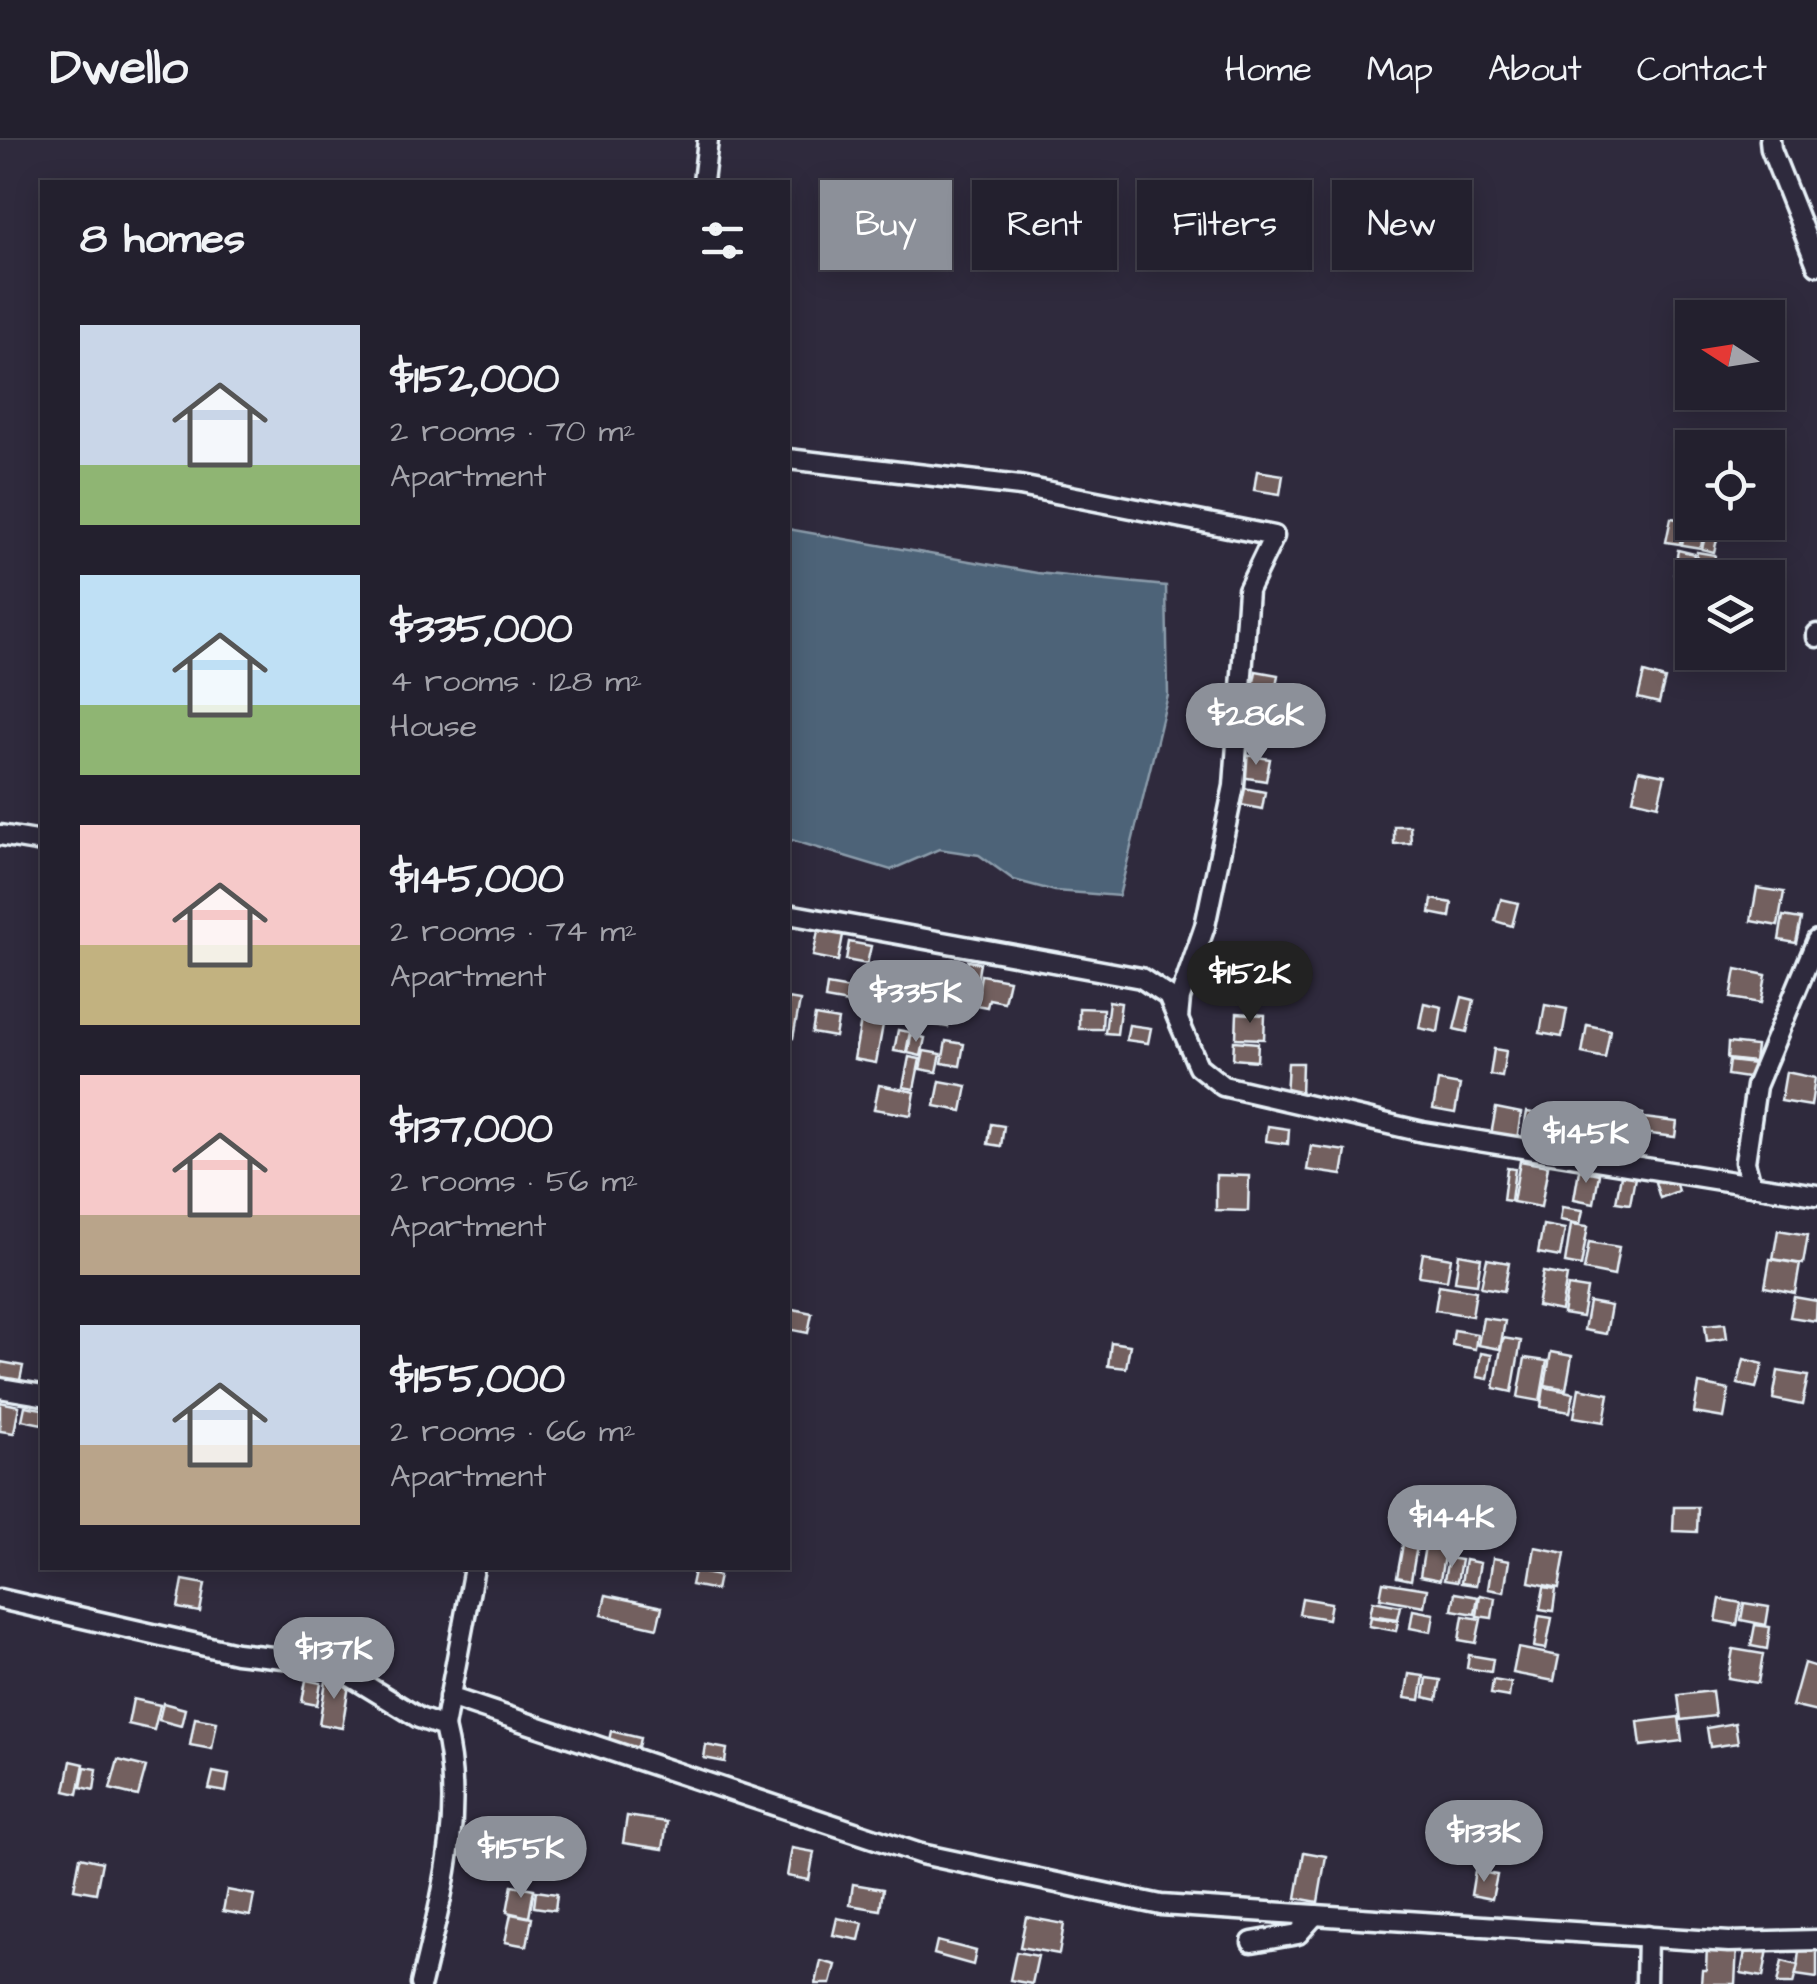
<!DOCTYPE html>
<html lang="en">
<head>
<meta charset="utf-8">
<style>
  body { margin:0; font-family:"Architects Daughter",sans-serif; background:#2f2d3a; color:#f1f3f6; height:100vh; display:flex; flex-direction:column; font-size:38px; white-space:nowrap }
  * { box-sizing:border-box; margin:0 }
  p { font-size:32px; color:#a3a3aa }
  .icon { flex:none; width:55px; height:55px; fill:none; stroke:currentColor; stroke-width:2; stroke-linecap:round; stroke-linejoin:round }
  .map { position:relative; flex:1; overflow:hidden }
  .details { position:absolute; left:40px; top:40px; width:750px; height:1390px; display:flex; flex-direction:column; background:#23202e; border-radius:0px; box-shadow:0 5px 25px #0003,0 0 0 2px #403e4a }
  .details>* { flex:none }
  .guide { position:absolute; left:820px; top:40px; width:845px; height:90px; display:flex; gap:20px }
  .needle { width:65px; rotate:282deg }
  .controls { position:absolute; left:1675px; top:160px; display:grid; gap:20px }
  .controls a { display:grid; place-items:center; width:110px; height:110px; border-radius:0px; background:#23202e; box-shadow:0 5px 25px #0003,0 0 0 2px #403e4a; font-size:50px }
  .price { position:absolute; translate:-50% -85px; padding:0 22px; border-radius:35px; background:#8c9099; color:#fff; font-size:32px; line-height:65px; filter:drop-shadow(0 2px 5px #0008) }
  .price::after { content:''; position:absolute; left:50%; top:60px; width:30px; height:22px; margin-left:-15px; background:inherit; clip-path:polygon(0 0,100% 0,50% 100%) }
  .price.selected { background:#222; color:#fff }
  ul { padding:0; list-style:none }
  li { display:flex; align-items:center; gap:30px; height:250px; padding:0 40px }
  li span { display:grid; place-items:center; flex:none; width:280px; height:200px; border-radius:0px; color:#555 }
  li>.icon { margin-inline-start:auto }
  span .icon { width:120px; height:120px; fill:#fffc; stroke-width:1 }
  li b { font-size:42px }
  h2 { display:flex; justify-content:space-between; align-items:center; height:120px; padding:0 40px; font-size:42px }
  .tag { padding:0 35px; border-radius:0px; background:#23202e; box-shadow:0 5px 25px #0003,0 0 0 2px #403e4a; font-size:35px; line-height:90px }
  .tag.selected { background:#8c9099; color:#fff }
  header { display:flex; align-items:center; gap:60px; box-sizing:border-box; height:140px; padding:0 50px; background:#23202e; border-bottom:2px solid #403e4a }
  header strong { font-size:48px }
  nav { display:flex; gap:55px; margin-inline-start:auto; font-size:35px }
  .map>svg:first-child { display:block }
  .water { fill:#4d6478; stroke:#8b9cab; stroke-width:2.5 }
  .building { fill:#73615f; stroke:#e8f1f8; stroke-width:2.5 }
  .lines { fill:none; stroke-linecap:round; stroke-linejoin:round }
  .minor-casing { stroke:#e8f1f8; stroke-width:25 }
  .minor { stroke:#2f2a3d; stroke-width:18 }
</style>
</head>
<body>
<header>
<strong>Dwello</strong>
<nav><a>Home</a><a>Map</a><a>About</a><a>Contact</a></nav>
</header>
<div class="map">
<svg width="1817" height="1844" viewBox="0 0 1817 1844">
  <rect width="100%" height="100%" fill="#2f2a3d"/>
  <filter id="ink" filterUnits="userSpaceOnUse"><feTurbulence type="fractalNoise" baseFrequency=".01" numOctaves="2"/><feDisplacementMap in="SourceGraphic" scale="20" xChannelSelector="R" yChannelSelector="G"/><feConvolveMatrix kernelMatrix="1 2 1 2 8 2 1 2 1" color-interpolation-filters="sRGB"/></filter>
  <g filter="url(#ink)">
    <polygon class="water" points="788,389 1037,433 1166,446 1168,555 1119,756 1055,751 1014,740 979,715 939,709 891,730 788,699"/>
    <g class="building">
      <polygon points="1257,331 1283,335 1280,354 1254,350"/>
      <polygon points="1671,378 1684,380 1680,404 1666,402"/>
      <polygon points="1708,384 1720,387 1714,412 1702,409"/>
      <polygon points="1685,385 1704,389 1701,408 1682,405"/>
      <polygon points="1678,410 1694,414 1690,437 1674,434"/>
      <polygon points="1697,412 1715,415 1711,438 1693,438"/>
      <polygon points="1256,531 1278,535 1273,562 1251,558"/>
      <polygon points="1644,533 1665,539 1659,563 1638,558"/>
      <polygon points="1253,568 1275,572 1270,600 1248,596"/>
      <polygon points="1245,615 1270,619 1266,641 1241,637"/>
      <polygon points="1639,630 1665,635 1658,665 1633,659"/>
      <polygon points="1244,648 1265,652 1262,669 1241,665"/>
      <polygon points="1394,686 1410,686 1411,703 1394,704"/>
      <polygon points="1757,748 1784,752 1778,786 1751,781"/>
      <polygon points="1432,759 1452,763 1450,777 1430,773"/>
      <polygon points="1501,759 1518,763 1512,786 1495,781"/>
      <polygon points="1783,776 1801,779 1796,803 1779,800"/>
      <polygon points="819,786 844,790 838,821 813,816"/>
      <polygon points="849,802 871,806 867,824 846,820"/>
      <polygon points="968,821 980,823 976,847 963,845"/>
      <polygon points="1736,829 1766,835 1761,863 1731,858"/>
      <polygon points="981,835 1009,840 1004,862 989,859 987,867 976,865"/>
      <polygon points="827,845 850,849 848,863 825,859"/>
      <polygon points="924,851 954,857 948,887 918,882"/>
      <polygon points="1462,857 1474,860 1467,892 1454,889"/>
      <polygon points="788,859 800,861 793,898 788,897"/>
      <polygon points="1109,861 1121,863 1117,894 1105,893"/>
      <polygon points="1424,863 1442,867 1438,892 1419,888"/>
      <polygon points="1545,865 1567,869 1562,897 1540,893"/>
      <polygon points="1079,868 1103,869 1102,889 1079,889"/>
      <polygon points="863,870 885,874 876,923 854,919"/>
      <polygon points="1237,873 1265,875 1264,899 1236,898"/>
      <polygon points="815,876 838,880 835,897 812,893"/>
      <polygon points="1129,885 1151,888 1148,903 1126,900"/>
      <polygon points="1587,885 1610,890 1605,918 1582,913"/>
      <polygon points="898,890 910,892 906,913 894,911"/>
      <polygon points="911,895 925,898 921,916 908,913"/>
      <polygon points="946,901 964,904 960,926 942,923"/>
      <polygon points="1234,901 1258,903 1257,921 1233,919"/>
      <polygon points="1728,903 1756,906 1754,922 1727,919"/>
      <polygon points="1494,909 1506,911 1502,937 1490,935"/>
      <polygon points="924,911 941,914 937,932 920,929"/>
      <polygon points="909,917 920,919 914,949 903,947"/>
      <polygon points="1729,921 1755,924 1754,939 1727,935"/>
      <polygon points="1288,923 1302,923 1301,955 1286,955"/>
      <polygon points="1786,932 1815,938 1811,966 1781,961"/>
      <polygon points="940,941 967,946 962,971 935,966"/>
      <polygon points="1438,941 1460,945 1455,973 1433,969"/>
      <polygon points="879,945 915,952 911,975 874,969"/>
      <polygon points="1496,968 1521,973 1517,1000 1491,995"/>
      <polygon points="1616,969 1643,974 1634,1025 1607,1020"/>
      <polygon points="1527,972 1549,976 1544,1004 1522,1000"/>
      <polygon points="1644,978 1677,982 1675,997 1642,993"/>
      <polygon points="991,984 1004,986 1001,1006 988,1004"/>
      <polygon points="1268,986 1289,989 1288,1004 1266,1001"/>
      <polygon points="1311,1006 1346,1011 1342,1035 1307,1030"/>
      <polygon points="1520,1021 1548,1026 1541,1067 1513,1062"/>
      <polygon points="1507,1028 1515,1029 1511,1061 1503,1060"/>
      <polygon points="1579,1030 1599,1034 1594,1063 1574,1059"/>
      <polygon points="1622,1030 1636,1032 1630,1064 1616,1062"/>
      <polygon points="1216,1035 1249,1036 1248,1071 1216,1070"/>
      <polygon points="1673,1035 1678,1051 1660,1058 1655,1042"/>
      <polygon points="1562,1067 1583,1070 1580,1084 1560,1080"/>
      <polygon points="1571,1084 1588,1086 1581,1126 1565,1123"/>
      <polygon points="1543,1085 1565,1089 1560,1117 1538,1113"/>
      <polygon points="1778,1090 1808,1095 1803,1124 1773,1119"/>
      <polygon points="1589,1102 1619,1107 1614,1136 1584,1130"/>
      <polygon points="1423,1113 1451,1118 1447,1140 1419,1136"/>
      <polygon points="1459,1114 1481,1118 1477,1144 1455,1141"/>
      <polygon points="1487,1119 1509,1123 1504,1151 1481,1147"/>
      <polygon points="1770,1119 1800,1124 1795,1153 1765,1147"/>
      <polygon points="1543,1132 1567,1136 1561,1171 1537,1166"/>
      <polygon points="1439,1145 1476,1151 1472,1176 1435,1170"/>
      <polygon points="1568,1146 1587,1149 1582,1177 1563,1174"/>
      <polygon points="1794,1157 1817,1161 1816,1181 1790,1177"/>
      <polygon points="1589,1162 1611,1166 1606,1194 1584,1190"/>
      <polygon points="788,1168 812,1173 808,1193 788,1189"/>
      <polygon points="1483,1178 1505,1181 1500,1209 1478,1205"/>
      <polygon points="1725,1183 1727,1198 1707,1201 1705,1185"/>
      <polygon points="1454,1190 1477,1194 1475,1209 1452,1205"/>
      <polygon points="1503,1198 1521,1201 1512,1252 1494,1248"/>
      <polygon points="1111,1202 1130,1205 1126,1228 1108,1226"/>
      <polygon points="1551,1212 1572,1216 1566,1249 1545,1245"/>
      <polygon points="1481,1213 1492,1215 1488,1239 1477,1237"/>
      <polygon points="1525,1218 1547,1221 1540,1261 1518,1257"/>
      <polygon points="1744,1219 1763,1224 1756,1248 1738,1244"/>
      <polygon points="1,1222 23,1226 17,1254 0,1250"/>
      <polygon points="1778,1231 1808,1236 1802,1265 1773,1259"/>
      <polygon points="1699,1244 1729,1250 1724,1278 1694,1273"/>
      <polygon points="1544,1247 1574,1253 1570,1272 1541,1267"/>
      <polygon points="1579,1248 1609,1254 1604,1282 1574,1277"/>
      <polygon points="0,1262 19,1266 14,1293 0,1291"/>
      <polygon points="25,1266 42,1269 42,1284 22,1280"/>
      <polygon points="1674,1367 1698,1367 1697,1392 1673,1391"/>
      <polygon points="1426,1400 1446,1404 1440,1440 1420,1436"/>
      <polygon points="1403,1404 1417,1406 1411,1440 1397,1437"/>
      <polygon points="1535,1407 1565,1413 1559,1448 1529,1442"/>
      <polygon points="1448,1418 1461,1420 1457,1442 1444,1440"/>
      <polygon points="1493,1418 1509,1421 1504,1452 1488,1449"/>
      <polygon points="1465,1420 1480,1423 1476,1445 1461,1443"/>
      <polygon points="694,1431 719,1436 716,1450 691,1445"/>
      <polygon points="183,1440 205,1444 200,1472 178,1468"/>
      <polygon points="1383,1442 1427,1449 1424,1466 1380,1458"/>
      <polygon points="1544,1447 1556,1449 1553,1471 1540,1469"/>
      <polygon points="1455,1453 1478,1457 1475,1474 1452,1470"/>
      <polygon points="606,1455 662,1467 657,1488 601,1475"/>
      <polygon points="1480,1455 1495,1458 1492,1478 1477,1476"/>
      <polygon points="1302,1458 1331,1463 1328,1479 1299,1474"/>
      <polygon points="1720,1459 1741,1463 1737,1485 1716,1481"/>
      <polygon points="1373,1461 1401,1466 1398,1479 1370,1475"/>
      <polygon points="1744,1463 1769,1467 1766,1485 1741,1480"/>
      <polygon points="1413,1470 1434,1474 1431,1492 1410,1488"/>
      <polygon points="1463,1476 1481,1479 1476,1503 1459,1500"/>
      <polygon points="1539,1476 1552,1478 1546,1509 1534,1507"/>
      <polygon points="1371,1477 1398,1481 1396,1491 1369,1486"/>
      <polygon points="1755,1485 1770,1487 1767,1509 1751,1506"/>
      <polygon points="1518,1508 1559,1516 1554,1541 1513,1533"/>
      <polygon points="1733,1509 1763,1514 1758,1543 1728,1538"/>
      <polygon points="1469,1515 1493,1519 1491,1532 1467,1528"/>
      <polygon points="1804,1523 1817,1527 1817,1572 1792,1566"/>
      <polygon points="1409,1534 1424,1536 1420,1560 1405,1558"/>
      <polygon points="327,1535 350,1539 342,1588 319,1584"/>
      <polygon points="1427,1538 1441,1540 1437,1560 1424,1557"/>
      <polygon points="306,1540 321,1543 317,1565 302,1562"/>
      <polygon points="1493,1540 1511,1543 1509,1557 1491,1554"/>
      <polygon points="1712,1551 1715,1576 1681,1580 1678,1555"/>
      <polygon points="133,1559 160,1565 154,1590 128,1584"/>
      <polygon points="163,1563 185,1569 181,1586 159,1580"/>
      <polygon points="1679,1577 1682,1601 1641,1606 1638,1582"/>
      <polygon points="195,1578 217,1582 212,1609 190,1605"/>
      <polygon points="1735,1583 1738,1603 1710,1607 1707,1588"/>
      <polygon points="611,1591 640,1598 637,1612 608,1605"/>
      <polygon points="706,1605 727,1609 725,1622 704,1618"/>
      <polygon points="118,1620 146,1627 138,1656 110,1649"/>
      <polygon points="71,1621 84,1624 78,1654 65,1651"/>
      <polygon points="85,1627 97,1629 94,1650 81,1647"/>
      <polygon points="213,1632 229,1635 226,1652 209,1649"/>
      <polygon points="627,1676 667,1682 663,1709 623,1703"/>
      <polygon points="792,1708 814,1712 809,1740 787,1736"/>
      <polygon points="1304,1712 1326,1716 1318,1762 1296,1758"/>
      <polygon points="80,1717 102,1722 96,1753 74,1749"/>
      <polygon points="1475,1731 1497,1735 1492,1759 1471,1755"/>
      <polygon points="853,1744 883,1749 880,1770 850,1765"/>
      <polygon points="512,1745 534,1749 529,1777 507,1772"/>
      <polygon points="227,1750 254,1755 250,1776 223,1771"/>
      <polygon points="536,1751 557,1754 555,1770 534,1767"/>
      <polygon points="511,1774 532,1778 527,1806 505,1802"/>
      <polygon points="1026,1777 1064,1784 1059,1814 1020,1807"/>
      <polygon points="837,1778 863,1783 859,1800 833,1795"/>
      <polygon points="937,1801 976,1811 973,1825 934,1814"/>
      <polygon points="1800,1803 1817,1805 1817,1838 1796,1835"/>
      <polygon points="1707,1805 1737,1806 1735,1844 1701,1844 1702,1830 1706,1830"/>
      <polygon points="1746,1806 1768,1809 1763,1837 1741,1833"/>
      <polygon points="1016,1812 1038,1816 1032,1844 1010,1840"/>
      <polygon points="821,1821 836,1825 831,1844 816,1844"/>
      <polygon points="1782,1821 1798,1825 1793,1844 1777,1844"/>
    </g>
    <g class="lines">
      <defs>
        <g id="minor">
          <polyline points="1770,0 1771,9 1817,125"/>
          <polyline points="703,42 708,0"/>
          <polyline points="788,319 1020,346 1274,396 1248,450 1234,646 1205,786 1180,858 1178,879"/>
          <polyline points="1817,494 1817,497"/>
          <polyline points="0,695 42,702"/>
          <polyline points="788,774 1141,838 1168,856 1198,926 1223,946 1423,992 1751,1045"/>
          <polyline points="1817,800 1756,946 1745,1022 1751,1045 1817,1055"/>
          <polyline points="0,1248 42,1255"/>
          <path d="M0,1459L236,1513L329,1523L419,1578L444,1587C466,1674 441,1759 421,1844"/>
          <polyline points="449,1557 921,1714 1161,1765 1729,1802 1817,1800"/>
          <polyline points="444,1587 474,1428"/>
          <polyline points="1252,1802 1298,1794 1315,1775"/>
          <polyline points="1646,1844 1647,1796"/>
        </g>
      </defs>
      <use href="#minor" class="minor-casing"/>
      <use href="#minor" class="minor"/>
    </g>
  </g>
</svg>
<div class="controls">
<a><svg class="needle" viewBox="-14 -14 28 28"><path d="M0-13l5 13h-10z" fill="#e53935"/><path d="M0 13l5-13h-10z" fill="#a3a3aa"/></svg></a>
<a><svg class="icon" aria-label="locate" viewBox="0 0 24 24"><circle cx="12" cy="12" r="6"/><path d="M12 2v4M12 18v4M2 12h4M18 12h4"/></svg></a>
<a><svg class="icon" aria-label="layers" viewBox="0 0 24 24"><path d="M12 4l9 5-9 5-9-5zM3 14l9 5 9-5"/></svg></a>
</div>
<b class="price" style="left:1256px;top:628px">$286K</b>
<b class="price selected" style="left:1250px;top:886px">$152K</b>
<b class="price" style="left:916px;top:905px">$335K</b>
<b class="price" style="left:1586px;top:1046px">$145K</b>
<b class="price" style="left:1452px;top:1430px">$144K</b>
<b class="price" style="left:334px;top:1562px">$137K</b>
<b class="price" style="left:1484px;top:1745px">$133K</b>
<b class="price" style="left:521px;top:1761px">$155K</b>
<div class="guide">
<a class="tag selected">Buy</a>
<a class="tag">Rent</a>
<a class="tag">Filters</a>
<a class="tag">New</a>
</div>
<section class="details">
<h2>8 homes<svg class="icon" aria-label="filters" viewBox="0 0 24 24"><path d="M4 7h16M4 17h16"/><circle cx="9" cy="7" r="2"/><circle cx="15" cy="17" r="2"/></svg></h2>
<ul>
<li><span style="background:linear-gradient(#c9d6e8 70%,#8fb573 0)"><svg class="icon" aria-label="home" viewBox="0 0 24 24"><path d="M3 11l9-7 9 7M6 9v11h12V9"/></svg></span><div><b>$152,000</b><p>2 rooms · 70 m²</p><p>Apartment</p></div></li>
<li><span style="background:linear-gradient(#bfe0f5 65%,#8fb573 0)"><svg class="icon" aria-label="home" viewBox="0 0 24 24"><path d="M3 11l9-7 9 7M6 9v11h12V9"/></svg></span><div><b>$335,000</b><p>4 rooms · 128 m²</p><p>House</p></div></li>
<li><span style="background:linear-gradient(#f6c9c9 60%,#c2b280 0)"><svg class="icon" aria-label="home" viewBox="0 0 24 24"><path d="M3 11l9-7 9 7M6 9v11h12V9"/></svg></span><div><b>$145,000</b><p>2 rooms · 74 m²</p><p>Apartment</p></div></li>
<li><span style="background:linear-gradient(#f6c9c9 70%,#b9a48a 0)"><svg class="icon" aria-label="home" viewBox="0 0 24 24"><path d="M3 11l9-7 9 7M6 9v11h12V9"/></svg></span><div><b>$137,000</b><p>2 rooms · 56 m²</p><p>Apartment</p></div></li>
<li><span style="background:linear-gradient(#c9d6e8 60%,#b9a48a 0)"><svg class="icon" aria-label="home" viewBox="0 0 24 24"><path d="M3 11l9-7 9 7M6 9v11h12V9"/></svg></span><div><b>$155,000</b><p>2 rooms · 66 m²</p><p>Apartment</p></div></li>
</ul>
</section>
</div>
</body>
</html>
